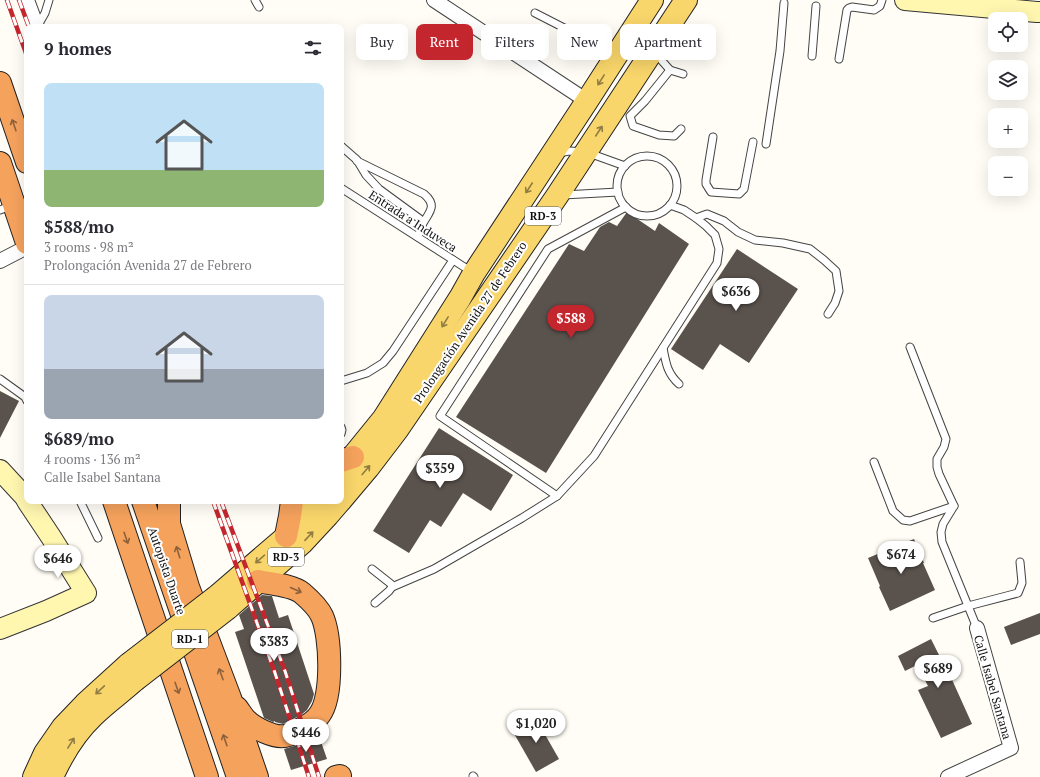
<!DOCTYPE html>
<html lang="en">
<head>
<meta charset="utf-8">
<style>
  body { margin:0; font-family:"PT Serif",serif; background:#f7f7f7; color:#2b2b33; height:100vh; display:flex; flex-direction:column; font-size:15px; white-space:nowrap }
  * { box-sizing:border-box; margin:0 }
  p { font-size:13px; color:#7c7c81 }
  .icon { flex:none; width:22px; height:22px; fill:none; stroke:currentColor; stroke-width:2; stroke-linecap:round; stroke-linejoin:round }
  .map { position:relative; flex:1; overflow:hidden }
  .details { position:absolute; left:24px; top:24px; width:320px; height:480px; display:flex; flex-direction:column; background:#fff; border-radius:8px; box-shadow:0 4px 16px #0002 }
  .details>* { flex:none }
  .top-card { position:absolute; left:356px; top:24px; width:380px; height:36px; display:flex; gap:8px }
  .controls { position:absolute; left:988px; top:12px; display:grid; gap:8px }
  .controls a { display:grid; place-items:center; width:40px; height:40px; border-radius:8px; background:#fff; box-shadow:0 4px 16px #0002; font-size:20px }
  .price { position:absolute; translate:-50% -34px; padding:0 9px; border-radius:14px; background:#fff; color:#222; font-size:13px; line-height:26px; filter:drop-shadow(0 1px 2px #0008) }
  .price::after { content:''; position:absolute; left:50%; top:24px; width:12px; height:9px; margin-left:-6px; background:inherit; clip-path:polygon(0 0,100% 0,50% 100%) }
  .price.current { background:#c4262e; color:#fff }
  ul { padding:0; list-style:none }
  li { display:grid; align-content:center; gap:8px; height:212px; padding:0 20px }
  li+li { border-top:1px solid #e1e1e2 }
  li span { display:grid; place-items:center; height:124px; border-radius:8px; color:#555 }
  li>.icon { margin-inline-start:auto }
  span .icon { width:72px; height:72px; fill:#fffc; stroke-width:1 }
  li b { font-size:17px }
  h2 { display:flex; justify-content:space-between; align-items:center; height:48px; padding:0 20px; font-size:17px }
  .tag { padding:0 14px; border-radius:8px; background:#fff; box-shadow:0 4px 16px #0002; font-size:14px; line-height:36px }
  .tag.current { background:#c4262e; color:#fff }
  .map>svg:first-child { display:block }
  .building { fill:#5a524d }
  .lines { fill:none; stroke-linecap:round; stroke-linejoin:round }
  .lane-casing { stroke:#444; stroke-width:9 }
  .street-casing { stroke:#444; stroke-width:16 }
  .secondary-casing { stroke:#333; stroke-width:22 }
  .primary-casing { stroke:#222; stroke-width:24 }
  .highway-casing { stroke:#222; stroke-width:24 }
  .lane { stroke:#fff; stroke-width:7 }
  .street { stroke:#fff; stroke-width:14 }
  .secondary { stroke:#fff6b0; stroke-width:20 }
  .primary { stroke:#f9d66b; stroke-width:22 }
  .highway { stroke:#f5a25d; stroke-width:22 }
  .rail-casing { stroke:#c4262e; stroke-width:4.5 }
  .rail { stroke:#fff; stroke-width:3; stroke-dasharray:9; stroke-linecap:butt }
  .primary-bridge-casing { stroke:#222; stroke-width:24; stroke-linecap:butt }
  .primary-bridge { stroke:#f9d66b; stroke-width:22 }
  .oneway { stroke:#917d42 }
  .oneway2 { stroke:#8e613b }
  .labels { text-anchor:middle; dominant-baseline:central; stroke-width:4; stroke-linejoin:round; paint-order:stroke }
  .shield { fill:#fff; stroke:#585858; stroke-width:1 }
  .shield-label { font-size:11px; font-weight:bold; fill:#111 }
  .street-label { font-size:12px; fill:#111; stroke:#fff }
</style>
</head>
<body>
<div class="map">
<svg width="1040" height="777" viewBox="0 0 1040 777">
  <rect width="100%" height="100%" fill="#fffdf5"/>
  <g class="building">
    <polygon points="627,212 655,231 659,223 689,244 546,473 456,417 569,244 584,251 600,227 609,222 617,226"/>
    <polygon points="737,249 798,289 749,363 720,344 703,370 671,349"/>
    <polygon points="0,391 19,401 0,438"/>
    <polygon points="439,428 513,475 491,511 463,493 441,527 430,520 409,553 373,531"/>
    <polygon points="914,539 924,563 923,563 935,590 890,611 879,587 880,586 868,558"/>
    <polygon points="262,595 272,596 279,618 288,615 314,694 312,701 307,710 301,715 283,724 275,722 275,721 273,722 264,718 235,632 244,629 239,615"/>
    <polygon points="1040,613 1040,634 1011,645 1004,627"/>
    <polygon points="931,639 940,657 941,656 950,672 949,673 972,724 941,738 918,690 928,686 917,665 905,671 898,656"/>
    <polygon points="535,717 559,759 536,772 512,730"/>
    <polygon points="318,733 327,759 291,770 284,749 298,745"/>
  </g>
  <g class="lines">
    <defs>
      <g id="lane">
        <polyline points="255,0 259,7"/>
        <polyline points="535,13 615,54"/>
        <polyline points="37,27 45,13 49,0"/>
        <polyline points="655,53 670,70 683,74"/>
        <polyline points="812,56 816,6"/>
        <polyline points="839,59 847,10 849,8 852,7 874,10 880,6 882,0"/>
        <polyline points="670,70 645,101 630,116 633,126 659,135 674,136 681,129"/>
        <polyline points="713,137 706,180 706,184 711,192 739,194 744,189 753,142"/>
        <polyline points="766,144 780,51 784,3"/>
        <polyline points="341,146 357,160 366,175 379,189 420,219 422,225 418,237"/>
        <polyline points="558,153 569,151 586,152 625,166"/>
        <circle cx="647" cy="186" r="30"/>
        <path d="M357,161L424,194C438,206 429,212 422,225"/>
        <polyline points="341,188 472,272"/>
        <polyline points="563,195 618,192"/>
        <polyline points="0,210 13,205"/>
        <polyline points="696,218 707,214 724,221 738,232 755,240 783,243 810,249 824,260 836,271 839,291 835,303 828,314"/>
        <polyline points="910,347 946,439 944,447 937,459 937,467 939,474 954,506 943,524 941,532 942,542 977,628"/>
        <path d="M663,348C666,363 667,373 679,384"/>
        <polyline points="0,379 25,397 27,401"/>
        <polyline points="341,381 367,373 383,363 393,351 453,260"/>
        <polyline points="341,427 342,430 341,434"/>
        <polyline points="874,462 893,511 903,520 910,521 954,506"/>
        <polyline points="557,496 440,416 548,249 626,207"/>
        <polyline points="80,501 98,538"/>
        <polyline points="372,569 391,584 392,587 389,591 375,603"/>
        <polyline points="392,587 434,569 522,518 557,496 594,456 717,263 719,249 715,235 706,226 696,218 684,210 670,205"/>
        <polyline points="933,618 968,606 1018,593 1022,583 1020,562"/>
        <polyline points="473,776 474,777"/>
      </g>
      <g id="street">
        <polyline points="27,0 37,27"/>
        <polyline points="434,0 587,101"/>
        <polyline points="0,261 27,247"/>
        <polyline points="948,777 1011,748 977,628"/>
      </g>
      <g id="secondary">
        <polyline points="905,0 1037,12 1040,12"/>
        <polyline points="0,470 24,496 27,500"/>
        <polyline points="0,629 46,611 86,593 51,537 27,501"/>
      </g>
      <g id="primary">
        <polyline points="341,471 384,418 460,298 474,273 587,101 652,0"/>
        <polyline points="341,500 368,468 397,430 557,196 686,0"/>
        <polyline points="216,597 287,536 316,501"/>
        <polyline points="228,608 302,543 328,515 340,501"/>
        <polyline points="34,777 45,753 63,727 85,704 129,664"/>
        <path d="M52,777C62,755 75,733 93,716C106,703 122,692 135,680"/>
      </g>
      <g id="highway">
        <polyline points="0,83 27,162"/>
        <polyline points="0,163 27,243"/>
        <polyline points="341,461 353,457"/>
        <polyline points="114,501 207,777"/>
        <polyline points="143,501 238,777"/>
        <polyline points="169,501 169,524 188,587 230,698 257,777"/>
        <polyline points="286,536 290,516 292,501"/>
        <path d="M237,708C240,712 243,717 246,720C254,728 274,738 285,736C290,735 296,732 301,729C309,725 316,721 320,714C333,696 331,636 322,616C318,607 309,599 302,593C292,585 271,584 258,581"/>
        <polyline points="336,777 340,776"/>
      </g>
    </defs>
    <use href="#lane" class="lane-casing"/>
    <use href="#street" class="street-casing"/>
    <use href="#secondary" class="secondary-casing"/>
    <use href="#primary" class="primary-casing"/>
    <use href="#highway" class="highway-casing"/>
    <use href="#lane" class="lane"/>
    <use href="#street" class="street"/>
    <use href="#secondary" class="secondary"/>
    <use href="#primary" class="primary"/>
    <use href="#highway" class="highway"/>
    <defs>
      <g id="rail">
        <polyline points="7,0 27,56"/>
        <polyline points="19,0 29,27"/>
        <polyline points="213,501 275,673 309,777"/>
        <polyline points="221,501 285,671 319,777"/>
      </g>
    </defs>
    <use href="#rail" class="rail-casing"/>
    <use href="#rail" class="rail"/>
    <defs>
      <g id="primary-bridge">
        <polyline points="129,664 216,597"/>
        <polyline points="135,680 228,608"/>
      </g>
    </defs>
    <use href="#primary-bridge" class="primary-bridge-casing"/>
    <use href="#primary-bridge" class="primary-bridge"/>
  </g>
  <defs><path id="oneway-shaft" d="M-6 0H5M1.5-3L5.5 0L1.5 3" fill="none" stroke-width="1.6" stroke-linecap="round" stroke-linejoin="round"/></defs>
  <g class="oneway">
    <use href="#oneway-shaft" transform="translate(601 80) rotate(122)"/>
    <use href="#oneway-shaft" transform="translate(599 131) rotate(-57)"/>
    <use href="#oneway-shaft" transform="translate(529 188) rotate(123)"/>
    <use href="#oneway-shaft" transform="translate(445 322) rotate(122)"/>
    <use href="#oneway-shaft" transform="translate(366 470) rotate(-50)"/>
    <use href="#oneway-shaft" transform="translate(309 536) rotate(-47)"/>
    <use href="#oneway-shaft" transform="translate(260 559) rotate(139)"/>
    <use href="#oneway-shaft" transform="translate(100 690) rotate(137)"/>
    <use href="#oneway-shaft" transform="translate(71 743) rotate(-58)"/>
  </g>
  <g class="oneway2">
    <use href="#oneway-shaft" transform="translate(14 125) rotate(-109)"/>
    <use href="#oneway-shaft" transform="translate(126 538) rotate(71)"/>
    <use href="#oneway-shaft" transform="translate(178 552) rotate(-107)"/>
    <use href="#oneway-shaft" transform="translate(296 590) rotate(24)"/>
    <use href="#oneway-shaft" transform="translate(221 674) rotate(-110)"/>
    <use href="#oneway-shaft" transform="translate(177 688) rotate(71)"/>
    <use href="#oneway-shaft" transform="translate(225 740) rotate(-109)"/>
  </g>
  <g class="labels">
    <g class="shield">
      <rect x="525" y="207" width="36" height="18" rx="3"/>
      <rect x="268" y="548" width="36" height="18" rx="3"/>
      <rect x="172" y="630" width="36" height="18" rx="3"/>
    </g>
    <g class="shield-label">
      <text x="543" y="216">RD-3</text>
      <text x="286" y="557">RD-3</text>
      <text x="190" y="639">RD-1</text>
    </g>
    <g class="street-label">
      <text transform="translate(413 221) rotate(33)">Entrada a Induveca</text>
      <text transform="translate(470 322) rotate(-56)">Prolongación Avenida 27 de Febrero</text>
      <text transform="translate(167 571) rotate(71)">Autopista Duarte</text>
      <text transform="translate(993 687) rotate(74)">Calle Isabel Santana</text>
    </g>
  </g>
</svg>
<div class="controls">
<a><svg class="icon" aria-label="locate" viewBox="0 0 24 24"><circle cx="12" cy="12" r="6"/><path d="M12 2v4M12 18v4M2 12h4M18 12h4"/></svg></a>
<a><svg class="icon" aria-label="layers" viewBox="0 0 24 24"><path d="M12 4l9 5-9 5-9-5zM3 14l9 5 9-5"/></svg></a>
<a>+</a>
<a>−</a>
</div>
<b class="price" style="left:736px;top:312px">$636</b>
<b class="price current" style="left:571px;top:339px">$588</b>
<b class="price" style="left:440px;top:489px">$359</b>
<b class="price" style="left:901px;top:575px">$674</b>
<b class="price" style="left:58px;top:579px">$646</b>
<b class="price" style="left:274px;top:662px">$383</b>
<b class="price" style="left:938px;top:689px">$689</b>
<b class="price" style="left:536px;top:744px">$1,020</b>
<b class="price" style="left:306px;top:753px">$446</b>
<div class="top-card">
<a class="tag">Buy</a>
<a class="tag current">Rent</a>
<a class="tag">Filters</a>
<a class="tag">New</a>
<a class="tag">Apartment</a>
</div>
<section class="details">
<h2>9 homes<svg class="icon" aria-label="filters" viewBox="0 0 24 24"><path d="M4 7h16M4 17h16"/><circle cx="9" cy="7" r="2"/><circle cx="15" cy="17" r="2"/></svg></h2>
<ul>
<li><span style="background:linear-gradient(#bfe0f5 70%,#8fb573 0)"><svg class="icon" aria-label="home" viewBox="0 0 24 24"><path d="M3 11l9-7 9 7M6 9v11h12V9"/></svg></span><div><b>$588/mo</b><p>3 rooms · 98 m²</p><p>Prolongación Avenida 27 de Febrero</p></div></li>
<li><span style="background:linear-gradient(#c9d6e8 60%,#9aa5b1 0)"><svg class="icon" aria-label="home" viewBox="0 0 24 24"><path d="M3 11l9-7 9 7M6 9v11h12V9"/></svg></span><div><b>$689/mo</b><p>4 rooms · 136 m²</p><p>Calle Isabel Santana</p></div></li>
</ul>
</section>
</div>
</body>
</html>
